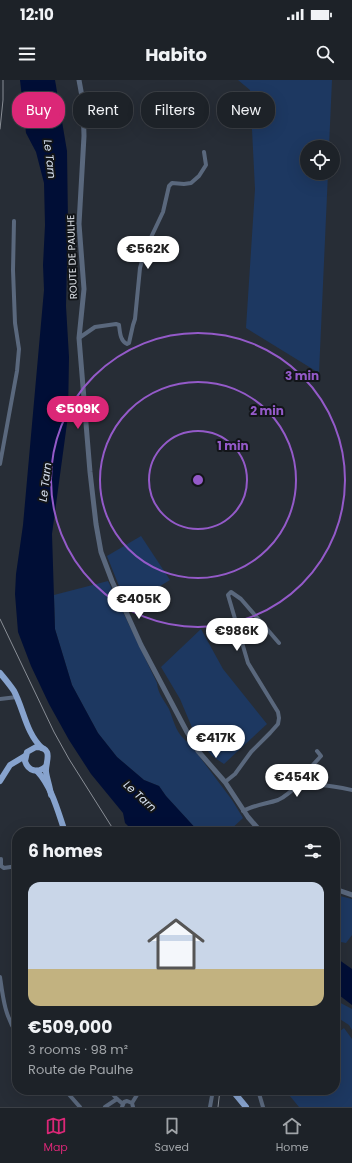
<!DOCTYPE html>
<html lang="en">
<head>
<meta charset="utf-8">
<style>
  body { margin:0; font-family:Poppins,sans-serif; background:#2a2f34; color:#f1f3f6; height:100vh; display:flex; flex-direction:column; font-size:15px; white-space:nowrap }
  * { box-sizing:border-box; margin:0 }
  p { font-size:13px; color:#a0a4a8 }
  .icon { flex:none; width:22px; height:22px; fill:none; stroke:currentColor; stroke-width:2; stroke-linecap:round; stroke-linejoin:round }
  .map { position:relative; flex:1; overflow:hidden }
  .drawer { position:absolute; left:12px; top:747px; width:328px; height:268px; display:flex; flex-direction:column; background:#1d2228; border-radius:16px; box-shadow:0 4px 16px #0002,0 0 0 1px #3b3f45 }
  .drawer>* { flex:none }
  .guide { position:absolute; left:12px; top:12px; width:328px; height:36px; display:flex; gap:8px }
  .buttons { position:absolute; left:300px; top:60px; display:grid; gap:8px }
  .buttons a { display:grid; place-items:center; width:40px; height:40px; border-radius:50%; background:#1d2228; box-shadow:0 4px 16px #0002,0 0 0 1px #3b3f45; font-size:20px }
  .price { position:absolute; translate:-50% -34px; padding:0 9px; border-radius:14px; background:#fff; color:#222; font-size:13px; line-height:26px; filter:drop-shadow(0 1px 2px #0008) }
  .price::after { content:''; position:absolute; left:50%; top:24px; width:12px; height:9px; margin-left:-6px; background:inherit; clip-path:polygon(0 0,100% 0,50% 100%) }
  .price.on { background:#db2777; color:#fff }
  ul { padding:0; list-style:none }
  li { display:grid; align-content:center; gap:8px; height:212px; padding:0 16px }
  li span { display:grid; place-items:center; height:124px; border-radius:12px; color:#555 }
  li>.icon { margin-inline-start:auto }
  span .icon { width:72px; height:72px; fill:#fffc; stroke-width:1 }
  li b { font-size:17px }
  h2 { display:flex; justify-content:space-between; align-items:center; height:48px; padding:0 16px; font-size:17px }
  .pill { padding:0 14px; border-radius:16px; background:#1d2228; box-shadow:0 4px 16px #0002,0 0 0 1px #3b3f45; font-size:14px; line-height:36px }
  .pill.on { background:#db2777; color:#fff }
  .status { display:flex; justify-content:space-between; align-items:center; height:28px; padding:0 20px; background:#1d2228; direction:ltr }
  .status svg { height:11px; fill:currentColor }
  header { display:flex; justify-content:space-between; align-items:center; height:52px; padding:0 16px; background:#1d2228; font-size:18px; font-weight:700 }
  .tabs { display:flex; justify-content:space-around; align-items:center; height:56px; border-top:1px solid #3b3f45; background:#1d2228; font-size:11px; color:#a0a4a8 }
  .tabs a { display:grid; justify-items:center; gap:2px }
  .tabs .on { color:#db2777 }
  .map>svg:first-child { display:block }
  .green { fill:#1d3861 }
  .water { fill:#000e36 }
  .lines { fill:none; stroke-linecap:round; stroke-linejoin:round }
  .minor { stroke:#5a687d; stroke-width:4 }
  .tertiary { stroke:#5a687d; stroke-width:5 }
  .primary { stroke:#87a3ce; stroke-width:6 }
  .rail { stroke:#898e96; stroke-width:1 }
  .ring { fill:none; stroke:#945ac9; stroke-width:2 }
  .labels { text-anchor:middle; dominant-baseline:central; stroke-width:4; stroke-linejoin:round; paint-order:stroke }
  .street-label { font-size:10px; fill:#dee2e8; stroke:#121519 }
  .water-label { font-size:11px; font-style:italic; fill:#dae4f3; stroke:#121519 }
  .centre { fill:#945ac9; stroke:#121519; stroke-width:2 }
  .ring-label { font-size:12px; text-anchor:middle; font-weight:bold; fill:#945ac9; stroke:#121519; stroke-width:4; stroke-linejoin:round; paint-order:stroke }
</style>
</head>
<body>
<div class="status"><b>12:10</b><svg viewBox="0 0 49 12"><path d="M0 12V9h3v3zM5 12V6h3v6zM10 12V3h3v9zM15 12V0h3v12zM26 1h20v11H26zM47 4h2v5h-2z"/></svg></div>
<header><svg class="icon" aria-label="menu" viewBox="0 0 24 24"><path d="M4 6h16M4 12h16M4 18h16"/></svg>Habito<svg class="icon" aria-label="search" viewBox="0 0 24 24"><circle cx="10" cy="10" r="6"/><path d="M15 15l6 6"/></svg></header>
<div class="map">
<svg width="352" height="1027" viewBox="0 0 352 1027">
  <rect width="100%" height="100%" fill="#272d36"/>
  <g class="green">
    <polygon points="238,0 332,0 329,67 307,67 307,93 328,93 319,293 246,248 255,109 250,10"/>
    <polygon points="141,456 170,500 127,526 107,476"/>
    <path d="M108,501L157,603C158,614 164,620 169,629C175,644 176,654 190,664L232,720L243,738L228,752H199L166,716L159,706L144,700L117,677L98,653L72,605L55,549L54,515Z"/>
    <polygon points="201,549 223,589 267,644 224,684 212,676 196,657 180,619 161,587"/>
    <polygon points="336,815 352,819 352,855 346,863 335,861 335,817"/>
    <polygon points="335,920 352,929 352,950 349,945 335,936"/>
    <polygon points="344,948 352,959 352,1027 299,1027 285,1010 335,1010 335,955"/>
  </g>
  <g class="water">
    <polygon points="20,0 55,0 67,71 68,143 66,226 69,277 68,336 52,454 55,549 72,605 98,653 117,677 144,700 159,706 166,716 199,752 144,752 136,747 129,747 125,743 123,733 91,694 69,660 49,624 31,586 18,552 15,514 16,494 23,445 44,210 43,185 45,145 44,103 36,72 26,53"/>
    <polygon points="335,877 352,889 352,925 335,912"/>
  </g>
  <g class="lines">
    <g class="minor">
      <path d="M79,258L95,247L116,244L119,245C120,252 120,261 127,264L129,263L133,245L135,239L140,188L145,170L163,132L169,106L172,103L184,104L191,103L199,96L206,85L204,72"/>
      <polyline points="0,384 17,291 19,269 15,243 13,190 14,141"/>
      <polyline points="0,619 17,617"/>
      <polyline points="225,702 235,694 251,672 270,653 278,644 279,638 278,632 248,583 228,515 231,512 241,519 279,563"/>
      <polyline points="294,709 302,697 321,676 317,671"/>
      <path d="M243,731C254,725 266,724 278,720C285,717 288,713 294,709C308,701 337,707 352,710"/>
      <polyline points="1,779 1,786 4,788 17,786"/>
      <path d="M0,897C3,918 5,936 17,954"/>
      <polyline points="65,1010 80,1027"/>
      <polyline points="109,1010 117,1019 123,1024"/>
      <polyline points="258,1010 263,1027"/>
      <polyline points="132,1023 140,1010"/>
      <polyline points="105,1027 117,1019"/>
      <polyline points="122,1027 124,1022 127,1021 132,1023 133,1027"/>
      <polyline points="210,1027 213,1010"/>
    </g>
    <g class="tertiary">
      <polyline points="79,0 83,22 84,56 79,144 84,209 79,258 90,392 96,444 101,472 112,501 141,565 187,652 198,671 225,702 248,737 261,752"/>
      <polyline points="335,809 352,815"/>
    </g>
    <g class="primary">
      <path d="M0,593C5,599 10,605 14,611C24,630 26,653 42,668"/>
      <path d="M46,686C38,694 28,691 25,681L27,672L36,667C55,668 45,682 46,692C47,699 50,707 51,715"/>
      <path d="M37,691C52,707 58,732 65,752"/>
      <polyline points="0,701 10,685 25,676"/>
      <polyline points="232,1010 246,1027"/>
    </g>
    <g class="rail">
      <polyline points="0,49 3,20 3,0"/>
      <polyline points="0,539 54,652 69,679 115,752"/>
      <polyline points="218,1027 220,1010"/>
    </g>
  </g>
  <g class="ring">
    <circle cx="198" cy="400" r="49"/>
    <circle cx="198" cy="400" r="98"/>
    <circle cx="198" cy="400" r="147"/>
  </g>
  <g class="labels">
    <g class="street-label">
      <text transform="translate(72 177) rotate(-92)">ROUTE DE PAULHE</text>
    </g>
    <g class="water-label">
      <text transform="translate(50 79) rotate(83)">Le Tarn</text>
      <text transform="translate(45 402) rotate(-83)">Le Tarn</text>
      <text transform="translate(140 716) rotate(42)">Le Tarn</text>
    </g>
  </g>
  <circle cx="198" cy="400" r="6" class="centre"/>
  <g class="ring-label">
    <text x="302" y="300">3 min</text>
    <text x="267" y="335">2 min</text>
    <text x="233" y="370">1 min</text>
  </g>
</svg>
<div class="buttons">
<a><svg class="icon" aria-label="locate" viewBox="0 0 24 24"><circle cx="12" cy="12" r="6"/><path d="M12 2v4M12 18v4M2 12h4M18 12h4"/></svg></a>
</div>
<b class="price" style="left:148px;top:190px">€562K</b>
<b class="price on" style="left:78px;top:350px">€509K</b>
<b class="price" style="left:139px;top:540px">€405K</b>
<b class="price" style="left:237px;top:572px">€986K</b>
<b class="price" style="left:216px;top:679px">€417K</b>
<b class="price" style="left:297px;top:718px">€454K</b>
<div class="guide">
<a class="pill on">Buy</a>
<a class="pill">Rent</a>
<a class="pill">Filters</a>
<a class="pill">New</a>
</div>
<section class="drawer">
<h2>6 homes<svg class="icon" aria-label="filters" viewBox="0 0 24 24"><path d="M4 7h16M4 17h16"/><circle cx="9" cy="7" r="2"/><circle cx="15" cy="17" r="2"/></svg></h2>
<ul>
<li><span style="background:linear-gradient(#c9d6e8 70%,#c2b280 0)"><svg class="icon" aria-label="home" viewBox="0 0 24 24"><path d="M3 11l9-7 9 7M6 9v11h12V9"/></svg></span><div><b>€509,000</b><p>3 rooms · 98 m²</p><p>Route de Paulhe</p></div></li>
</ul>
</section>
</div>
<nav class="tabs">
<a class="on"><svg class="icon" aria-label="map" viewBox="0 0 24 24"><path d="M3 6l6-2 6 2 6-2v14l-6 2-6-2-6 2zM9 4v14M15 6v14"/></svg>Map</a>
<a><svg class="icon" aria-label="saved" viewBox="0 0 24 24"><path d="M7 4h10v16l-5-4-5 4z"/></svg>Saved</a>
<a><svg class="icon" aria-label="home" viewBox="0 0 24 24"><path d="M3 11l9-7 9 7M6 9v11h12V9"/></svg>Home</a>
</nav>
</body>
</html>
